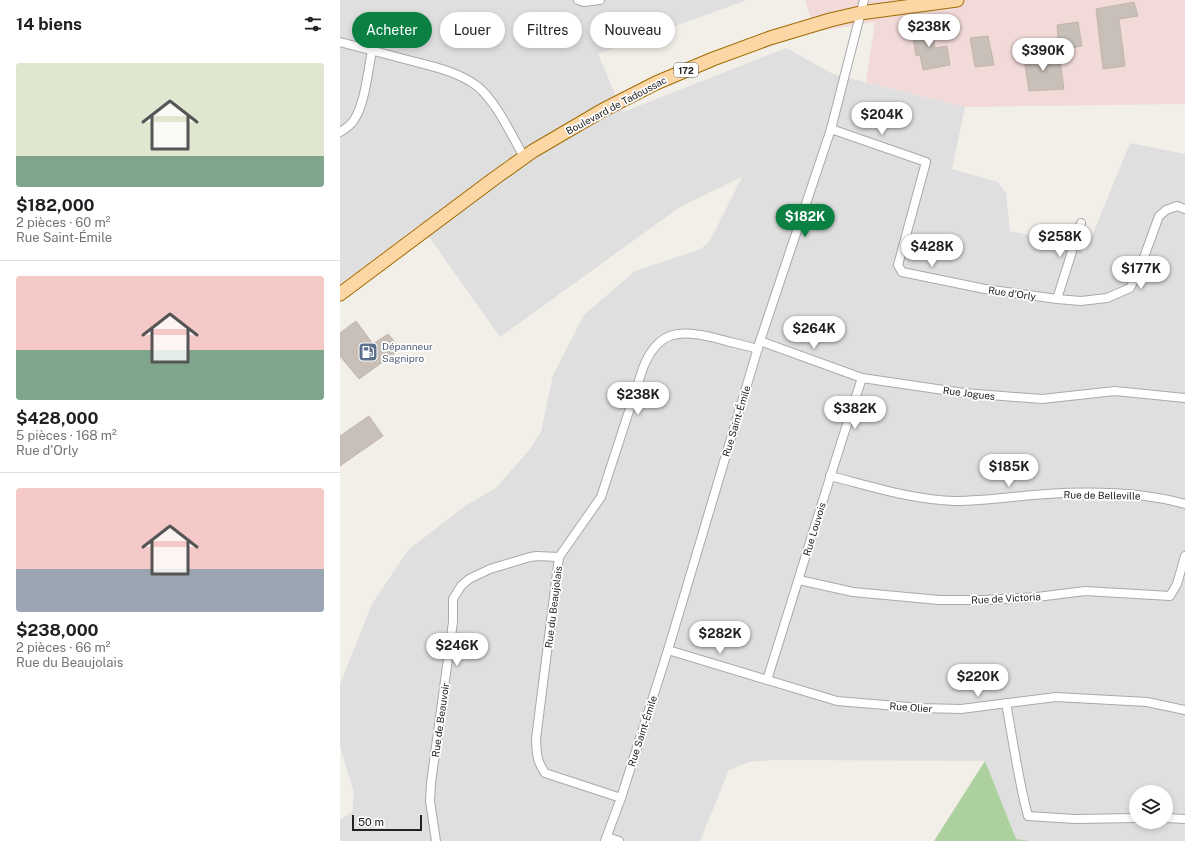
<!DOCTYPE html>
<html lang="fr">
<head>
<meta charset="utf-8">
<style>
  body { margin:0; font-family:"Public Sans",sans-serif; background:#f6f6f6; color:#202124; height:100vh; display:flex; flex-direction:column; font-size:15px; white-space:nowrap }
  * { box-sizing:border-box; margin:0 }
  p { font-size:13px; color:#757577 }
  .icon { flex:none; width:22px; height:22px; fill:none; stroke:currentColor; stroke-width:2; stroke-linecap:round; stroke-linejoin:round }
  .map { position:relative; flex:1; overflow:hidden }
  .sheet { display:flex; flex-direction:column; background:#fff; width:340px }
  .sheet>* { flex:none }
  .guide { position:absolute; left:12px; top:12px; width:380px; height:36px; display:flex; gap:8px }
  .fabs { position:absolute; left:789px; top:785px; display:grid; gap:8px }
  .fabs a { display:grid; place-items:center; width:44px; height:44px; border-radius:50%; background:#fff; box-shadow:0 2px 6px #0003; font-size:20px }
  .scale { position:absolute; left:12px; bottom:10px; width:70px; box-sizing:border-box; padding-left:4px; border:2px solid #222; border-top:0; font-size:11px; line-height:14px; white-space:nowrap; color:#222; -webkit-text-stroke:3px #fff; paint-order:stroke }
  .price { position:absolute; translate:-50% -34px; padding:0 9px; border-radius:14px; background:#fff; color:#222; font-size:13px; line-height:26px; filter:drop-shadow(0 1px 2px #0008) }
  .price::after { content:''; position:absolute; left:50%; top:24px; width:12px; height:9px; margin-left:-6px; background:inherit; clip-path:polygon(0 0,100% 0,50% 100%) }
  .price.selected { background:#0b8043; color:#fff }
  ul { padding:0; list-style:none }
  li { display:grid; align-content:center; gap:8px; height:212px; padding:0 16px }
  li+li { border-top:1px solid #e0e0e0 }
  li span { display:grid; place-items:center; height:124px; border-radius:4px; color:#555 }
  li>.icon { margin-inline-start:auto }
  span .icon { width:72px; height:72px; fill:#fffc; stroke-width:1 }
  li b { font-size:17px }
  h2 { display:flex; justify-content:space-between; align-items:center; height:48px; padding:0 16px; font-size:17px }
  .pill { padding:0 14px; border-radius:18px; background:#fff; box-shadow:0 2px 6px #0003; font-size:14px; line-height:36px }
  .pill.selected { background:#0b8043; color:#fff }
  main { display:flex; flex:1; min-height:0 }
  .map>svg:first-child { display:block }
  .residential { fill:#e0dfdf; fill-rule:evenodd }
  .commercial { fill:#f2dad9 }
  .forest { fill:#add19e }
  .building { fill:#c7bfb8; stroke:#c4b6ab }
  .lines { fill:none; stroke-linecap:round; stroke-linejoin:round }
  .street-casing { stroke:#a9a9a9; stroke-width:10 }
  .primary-casing { stroke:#a06b00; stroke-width:15 }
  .street { stroke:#fff; stroke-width:8 }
  .primary { stroke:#fcd6a4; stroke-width:13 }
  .labels { text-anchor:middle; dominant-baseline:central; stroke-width:3.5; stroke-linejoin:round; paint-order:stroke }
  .shield { fill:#fff; stroke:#646464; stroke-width:1 }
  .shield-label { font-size:9px; font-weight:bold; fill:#222 }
  .street-label { font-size:10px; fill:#222; stroke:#fff }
  .service-label { font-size:10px; fill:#4e5e75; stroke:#fff; text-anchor:start }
</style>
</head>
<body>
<main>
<section class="sheet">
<h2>14 biens<svg class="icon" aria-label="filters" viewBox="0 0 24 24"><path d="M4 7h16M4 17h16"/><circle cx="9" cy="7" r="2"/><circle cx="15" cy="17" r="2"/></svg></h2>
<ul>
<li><span style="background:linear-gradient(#dfe7d0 75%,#7fa58c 0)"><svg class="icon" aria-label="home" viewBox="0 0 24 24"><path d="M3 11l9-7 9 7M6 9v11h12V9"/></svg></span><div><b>$182,000</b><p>2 pièces · 60 m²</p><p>Rue Saint-Émile</p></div></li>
<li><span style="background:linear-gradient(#f6c9c9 60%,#7fa58c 0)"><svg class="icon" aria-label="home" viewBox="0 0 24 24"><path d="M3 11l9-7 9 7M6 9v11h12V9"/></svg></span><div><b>$428,000</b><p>5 pièces · 168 m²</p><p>Rue d'Orly</p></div></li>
<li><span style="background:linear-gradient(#f6c9c9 65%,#9aa5b1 0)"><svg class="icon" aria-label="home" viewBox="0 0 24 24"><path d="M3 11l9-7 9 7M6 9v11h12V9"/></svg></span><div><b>$238,000</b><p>2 pièces · 66 m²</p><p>Rue du Beaujolais</p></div></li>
</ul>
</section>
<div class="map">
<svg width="845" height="841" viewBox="0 0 845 841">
  <rect width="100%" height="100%" fill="#f2efe9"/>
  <path class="residential" d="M0,0H407L258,54L283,112L446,48L493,74L625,107L612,169L658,182L666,193L670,231L733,244L745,253L790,143L845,154V841H655L645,761L435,760L409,762L389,770L360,841H0V820L12,812L14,793L2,753L0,743V684L32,604L68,550L125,506L156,488L189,450L201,432L213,375L244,315L295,271L361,249L371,239L402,177L340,207L160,337L80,224L0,284ZM796,792H826V822H796Z"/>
  <polygon class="commercial" points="465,0 845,0 845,104 625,107 526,82 535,22 475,32"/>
  <polygon class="forest" points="645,761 676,839 690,841 594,841"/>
  <g class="building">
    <polygon points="794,2 798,16 779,19 785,66 763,69 756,9"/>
    <polygon points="738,22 742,46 719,50 717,25"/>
    <polygon points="591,23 595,48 607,46 610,65 583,70 580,55 576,56 571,27"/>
    <polygon points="648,36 654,65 635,67 630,38"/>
    <polygon points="701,50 704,60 720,60 724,89 689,91 683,52"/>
    <polygon points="16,321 33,344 48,334 61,349 19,379 0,356 0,333"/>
    <polygon points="29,416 43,436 0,466 0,436"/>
  </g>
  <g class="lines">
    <defs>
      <g id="street">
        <polyline points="238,0 244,2 260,0"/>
        <path d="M0,42C23,48 45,54 68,60C91,66 117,71 137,86C156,101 172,136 184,157"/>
        <polyline points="491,129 586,162 558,265 562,272 645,289 717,299 741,301 767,298 790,288 799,271 819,216 826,210 837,206 845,209"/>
        <path d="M0,132C5,129 11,125 14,120C25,104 28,70 32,51"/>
        <polyline points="717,299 741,223"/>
        <polyline points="420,341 522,378 624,393 702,399 775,391 845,398"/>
        <path d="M490,476C530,486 573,500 615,501C645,501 676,496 706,494C751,491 802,492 845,504"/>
        <polyline points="459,580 513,592 599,600 644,600 697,597 745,591 830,596 837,584 845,556"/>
        <polyline points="328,650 497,701 580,708 621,709 716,697 807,702 845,710"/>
        <path d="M427,680C459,579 489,478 522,378"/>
        <path d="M666,703C673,740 678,779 688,816L735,819L796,818"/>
        <path d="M281,798L205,773C196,759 197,755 196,739L219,557L261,497L303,368C318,330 340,329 375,338C389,342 404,345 418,349"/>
        <polyline points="826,818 845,819"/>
        <polyline points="267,837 279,841"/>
        <polyline points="96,841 90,801 91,783 113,622 113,599 121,586 129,579 150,569 190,557 197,556 219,557"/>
        <polyline points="265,841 281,798 328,650 420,341 491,129 524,0"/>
      </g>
      <polyline id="primary" points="0,294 155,178 193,151 263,110 316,83 373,59 430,38 490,20 520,13 617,0"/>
    </defs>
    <use href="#street" class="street-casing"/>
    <use href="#primary" class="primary-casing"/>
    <use href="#street" class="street"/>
    <use href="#primary" class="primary"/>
  </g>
  <defs>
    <symbol id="fuel-square" viewBox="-11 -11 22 22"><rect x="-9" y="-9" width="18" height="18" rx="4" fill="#5c6f8a" stroke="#fff"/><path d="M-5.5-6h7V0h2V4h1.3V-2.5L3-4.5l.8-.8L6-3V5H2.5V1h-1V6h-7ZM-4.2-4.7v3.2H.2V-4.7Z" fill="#fff"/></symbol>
  </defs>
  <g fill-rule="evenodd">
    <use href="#fuel-square" x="17" y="341" width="22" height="22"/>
  </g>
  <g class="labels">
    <rect class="shield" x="334" y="63" width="24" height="14" rx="3"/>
    <g class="shield-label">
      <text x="346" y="70">172</text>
    </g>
    <g class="street-label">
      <text transform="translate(276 105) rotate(-28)">Boulevard de Tadoussac</text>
      <text transform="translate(672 293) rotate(8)">Rue d'Orly</text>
      <text transform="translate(629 393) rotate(7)">Rue Jogues</text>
      <text transform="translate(396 421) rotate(-73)">Rue Saint-Émile</text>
      <text transform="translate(762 495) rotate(1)">Rue de Belleville</text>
      <text transform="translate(474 529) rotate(-73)">Rue Louvois</text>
      <text transform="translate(666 598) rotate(-3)">Rue de Victoria</text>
      <text transform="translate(213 607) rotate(-83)">Rue du Beaujolais</text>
      <text transform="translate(571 707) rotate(4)">Rue Olier</text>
      <text transform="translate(100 720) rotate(-82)">Rue de Beauvoir</text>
      <text transform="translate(302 731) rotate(-72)">Rue Saint-Émile</text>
    </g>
    <g class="service-label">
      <text x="42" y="346">Dépanneur<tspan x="42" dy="12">Sagnipro</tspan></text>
    </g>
  </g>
</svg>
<div class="fabs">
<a><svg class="icon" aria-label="layers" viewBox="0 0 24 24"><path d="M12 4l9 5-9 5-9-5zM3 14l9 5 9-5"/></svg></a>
</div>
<div class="scale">50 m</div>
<b class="price" style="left:589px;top:48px">$238K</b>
<b class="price" style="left:703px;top:72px">$390K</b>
<b class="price" style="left:542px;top:136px">$204K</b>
<b class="price selected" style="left:465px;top:238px">$182K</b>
<b class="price" style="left:720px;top:258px">$258K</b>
<b class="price" style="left:592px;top:268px">$428K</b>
<b class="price" style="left:801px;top:290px">$177K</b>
<b class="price" style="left:474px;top:350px">$264K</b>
<b class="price" style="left:298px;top:416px">$238K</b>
<b class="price" style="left:515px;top:430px">$382K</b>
<b class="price" style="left:669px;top:488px">$185K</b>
<b class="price" style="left:380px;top:655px">$282K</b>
<b class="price" style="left:117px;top:667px">$246K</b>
<b class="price" style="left:638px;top:698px">$220K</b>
<div class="guide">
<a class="pill selected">Acheter</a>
<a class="pill">Louer</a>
<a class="pill">Filtres</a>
<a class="pill">Nouveau</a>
</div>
</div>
</main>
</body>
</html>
